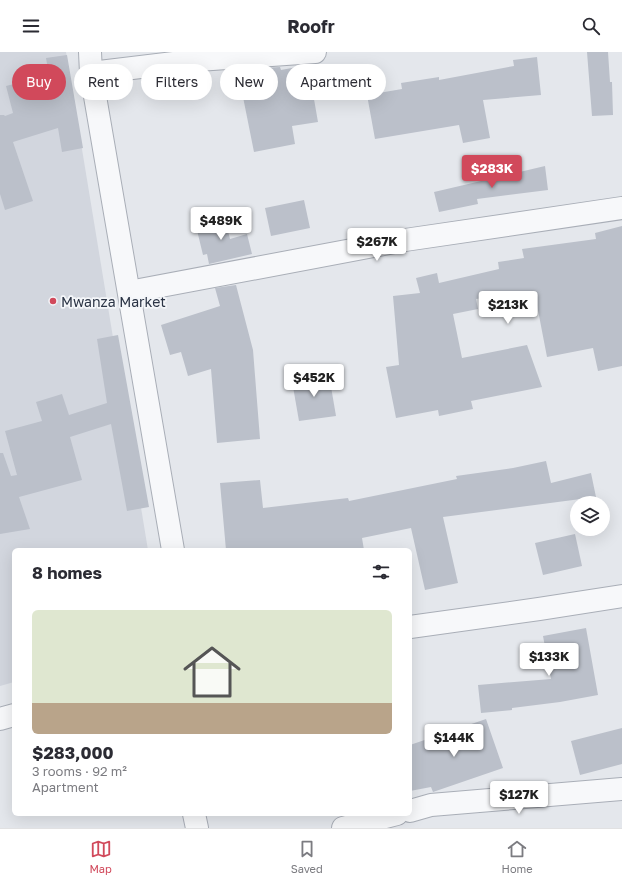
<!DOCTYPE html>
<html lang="en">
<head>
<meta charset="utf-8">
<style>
  body { margin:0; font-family:"Golos Text",sans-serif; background:#f7f7f7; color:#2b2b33; height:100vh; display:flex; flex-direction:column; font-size:15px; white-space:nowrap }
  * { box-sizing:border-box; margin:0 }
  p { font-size:13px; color:#7c7c81 }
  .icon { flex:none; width:22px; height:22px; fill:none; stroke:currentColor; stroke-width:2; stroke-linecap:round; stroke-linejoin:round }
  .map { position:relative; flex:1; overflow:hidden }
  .drawer { position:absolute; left:12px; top:496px; width:400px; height:268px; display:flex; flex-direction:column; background:#fff; border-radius:6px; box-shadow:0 4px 16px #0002 }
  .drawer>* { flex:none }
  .top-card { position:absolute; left:12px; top:12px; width:400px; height:36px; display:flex; gap:8px }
  .fabs { position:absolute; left:570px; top:444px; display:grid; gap:8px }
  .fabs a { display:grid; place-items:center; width:40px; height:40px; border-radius:50%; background:#fff; box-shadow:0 4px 16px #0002; font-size:20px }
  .price { position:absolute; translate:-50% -34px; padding:0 9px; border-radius:4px; background:#fff; color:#222; font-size:13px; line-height:26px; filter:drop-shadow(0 1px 2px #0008) }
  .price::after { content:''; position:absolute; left:50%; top:24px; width:12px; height:9px; margin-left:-6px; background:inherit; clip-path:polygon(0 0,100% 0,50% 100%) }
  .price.active { background:#d1495b; color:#fff }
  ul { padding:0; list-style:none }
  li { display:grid; align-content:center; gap:8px; height:212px; padding:0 20px }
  li span { display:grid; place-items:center; height:124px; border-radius:6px; color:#555 }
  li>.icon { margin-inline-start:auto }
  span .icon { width:72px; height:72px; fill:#fffc; stroke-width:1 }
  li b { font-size:17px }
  h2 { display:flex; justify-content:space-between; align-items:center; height:48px; padding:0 20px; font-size:17px }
  .tag { padding:0 14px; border-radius:18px; background:#fff; box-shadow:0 4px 16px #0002; font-size:14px; line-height:36px }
  .tag.active { background:#d1495b; color:#fff }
  header { display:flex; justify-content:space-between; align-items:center; height:52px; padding:0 20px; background:#fff; font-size:18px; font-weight:700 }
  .tab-bar { display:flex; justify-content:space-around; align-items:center; height:56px; border-top:1px solid #e1e1e2; background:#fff; font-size:11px; color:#7c7c81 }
  .tab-bar a { display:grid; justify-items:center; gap:2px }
  .tab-bar .active { color:#d1495b }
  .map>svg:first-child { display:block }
  .built { fill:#d2d6de }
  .building { fill:#bbc0ca }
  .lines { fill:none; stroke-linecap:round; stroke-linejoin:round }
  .street-casing { stroke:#a9aeb7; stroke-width:24 }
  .street { stroke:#f7f8fa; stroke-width:22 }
  .poi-dot { fill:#d1495b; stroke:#f4f6f9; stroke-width:1.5 }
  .labels { text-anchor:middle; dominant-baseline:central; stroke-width:3.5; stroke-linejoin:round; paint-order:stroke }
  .poi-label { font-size:14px; fill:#2b3445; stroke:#f4f6f9; text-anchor:start }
</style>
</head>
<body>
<header><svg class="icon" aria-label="menu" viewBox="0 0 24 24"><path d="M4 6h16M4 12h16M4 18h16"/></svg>Roofr<svg class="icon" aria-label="search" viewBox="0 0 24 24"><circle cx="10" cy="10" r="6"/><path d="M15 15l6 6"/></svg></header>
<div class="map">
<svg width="622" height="776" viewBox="0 0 622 776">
  <rect width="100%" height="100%" fill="#e4e7ec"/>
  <polygon class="built" points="0,0 66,0 148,498 14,498 14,630 0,634"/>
  <g class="building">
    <polygon points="587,0 608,0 610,30 612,30 613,63 592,64"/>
    <polygon points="67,3 83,96 62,100 58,76 13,90 33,149 5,158 0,142 0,63 4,63 5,64 13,61 6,34 49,23 46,6"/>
    <polygon points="537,5 541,43 483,48 490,86 463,91 459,73 375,87 367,43 402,37 401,31 439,25 439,28 514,14 513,8"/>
    <polygon points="308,13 318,70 292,74 295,92 254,100 243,45 238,46 232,27 264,16 280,15 281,18"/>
    <polygon points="545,114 548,138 477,147 478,152 439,160 434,140"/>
    <polygon points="304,148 310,176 271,184 265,156"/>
    <polygon points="224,163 230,187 247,182 252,202 209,212 207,202 203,203 195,170"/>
    <polygon points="622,174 622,314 598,319 593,296 547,305 536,248 530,249 528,241 476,247 478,257 453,262 462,306 527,293 542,335 471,349 473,357 439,364 438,358 396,366 386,315 399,313 393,244 420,241 416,226 437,221 439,231 499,217 498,210 524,206 522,197 596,187 595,181"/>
    <polygon points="236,233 253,298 260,387 217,391 211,317 188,324 181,300 170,303 161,273 220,254 215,236"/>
    <polygon points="118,283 149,455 127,459 111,372 70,385 82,428 19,445 30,477 0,482 0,401 3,401 11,424 17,423 5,379 42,369 36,350 62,342 69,363 107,351 97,287"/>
    <polygon points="329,323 336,364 299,369 292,329"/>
    <polygon points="546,409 551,431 591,421 596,445 443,465 458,531 425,538 411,476 362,486 364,498 226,498 220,431 260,428 263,456 348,446 349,449 457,427 456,424 513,416"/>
    <polygon points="575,482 582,514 543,523 535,491"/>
    <polygon points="586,576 598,643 560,650 512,656 512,658 481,661 478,633 551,627 543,584"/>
    <polygon points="486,667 503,716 433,740 431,735 410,739 410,693"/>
    <polygon points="622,676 622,712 580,723 571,689"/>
  </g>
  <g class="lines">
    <defs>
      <g id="street">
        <polyline points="90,0 91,21 173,498"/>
        <polyline points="91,21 198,8 315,0"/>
        <polyline points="129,240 405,188 622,156"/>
        <polyline points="410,575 539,557 622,544"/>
        <polyline points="0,667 14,663"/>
        <polyline points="410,759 431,753 622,737"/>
        <polyline points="194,762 197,776"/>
        <polyline points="343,776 397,762"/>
      </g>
    </defs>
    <use href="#street" class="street-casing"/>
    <use href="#street" class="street"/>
  </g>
  <circle class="poi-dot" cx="53" cy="249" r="4"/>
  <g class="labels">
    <g class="poi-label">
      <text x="61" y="249">Mwanza Market</text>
    </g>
  </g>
</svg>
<div class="fabs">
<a><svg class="icon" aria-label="layers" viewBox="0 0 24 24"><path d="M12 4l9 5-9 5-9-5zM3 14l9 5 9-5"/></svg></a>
</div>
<b class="price active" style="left:492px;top:137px">$283K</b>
<b class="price" style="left:221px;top:189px">$489K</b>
<b class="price" style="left:377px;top:210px">$267K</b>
<b class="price" style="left:508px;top:273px">$213K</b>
<b class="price" style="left:314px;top:346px">$452K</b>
<b class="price" style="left:549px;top:625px">$133K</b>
<b class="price" style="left:454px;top:706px">$144K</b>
<b class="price" style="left:519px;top:763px">$127K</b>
<div class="top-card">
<a class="tag active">Buy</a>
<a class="tag">Rent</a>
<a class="tag">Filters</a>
<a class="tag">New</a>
<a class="tag">Apartment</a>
</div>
<section class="drawer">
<h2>8 homes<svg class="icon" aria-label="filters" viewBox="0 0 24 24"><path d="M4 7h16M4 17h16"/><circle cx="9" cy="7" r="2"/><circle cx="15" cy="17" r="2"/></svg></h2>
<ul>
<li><span style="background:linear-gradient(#dfe7d0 75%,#b9a48a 0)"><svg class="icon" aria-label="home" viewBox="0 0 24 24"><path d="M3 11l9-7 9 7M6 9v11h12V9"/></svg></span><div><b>$283,000</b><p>3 rooms · 92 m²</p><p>Apartment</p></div></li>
</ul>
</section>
</div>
<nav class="tab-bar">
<a class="active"><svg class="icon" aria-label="map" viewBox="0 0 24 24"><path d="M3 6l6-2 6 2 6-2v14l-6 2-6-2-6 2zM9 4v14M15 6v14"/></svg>Map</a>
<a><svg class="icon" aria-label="saved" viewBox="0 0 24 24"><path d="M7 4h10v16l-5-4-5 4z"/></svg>Saved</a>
<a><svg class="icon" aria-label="home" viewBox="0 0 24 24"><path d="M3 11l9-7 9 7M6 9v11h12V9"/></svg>Home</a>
</nav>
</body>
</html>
